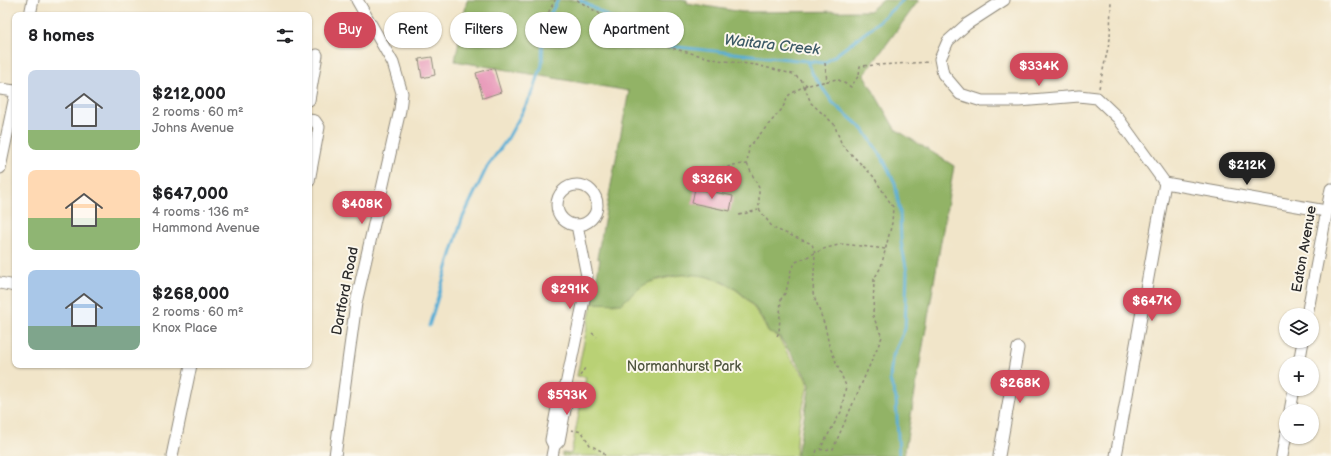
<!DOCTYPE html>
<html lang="en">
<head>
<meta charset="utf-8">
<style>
  body { margin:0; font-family:"Balsamiq Sans",sans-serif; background:#f6f6f6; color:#202124; height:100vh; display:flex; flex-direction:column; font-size:15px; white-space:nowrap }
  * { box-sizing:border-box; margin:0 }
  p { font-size:13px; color:#757577 }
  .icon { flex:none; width:22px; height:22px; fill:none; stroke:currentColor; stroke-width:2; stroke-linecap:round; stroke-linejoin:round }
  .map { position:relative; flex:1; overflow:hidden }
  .drawer { position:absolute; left:12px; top:12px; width:300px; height:356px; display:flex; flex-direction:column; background:#fff; border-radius:8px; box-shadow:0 1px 3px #0004 }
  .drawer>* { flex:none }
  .hud { position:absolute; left:324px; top:12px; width:380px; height:36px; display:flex; gap:8px }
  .tools { position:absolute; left:1279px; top:308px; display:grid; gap:8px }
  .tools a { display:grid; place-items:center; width:40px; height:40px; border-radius:50%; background:#fff; box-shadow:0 1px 3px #0004; font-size:20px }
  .price { position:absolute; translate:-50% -34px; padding:0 9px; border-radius:14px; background:#d1495b; color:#fff; font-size:13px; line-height:26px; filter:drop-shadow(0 1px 2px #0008) }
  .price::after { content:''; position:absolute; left:50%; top:24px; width:12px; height:9px; margin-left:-6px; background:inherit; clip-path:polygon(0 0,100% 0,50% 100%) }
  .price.selected { background:#222; color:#fff }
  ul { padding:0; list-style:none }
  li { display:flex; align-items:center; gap:12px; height:100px; padding:0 16px }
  li span { display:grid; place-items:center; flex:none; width:112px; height:80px; border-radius:8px; color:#555 }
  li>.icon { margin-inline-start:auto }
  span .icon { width:48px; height:48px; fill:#fffc; stroke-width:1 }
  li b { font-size:17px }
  h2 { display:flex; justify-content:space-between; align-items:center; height:48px; padding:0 16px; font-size:17px }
  .pill { padding:0 14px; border-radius:18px; background:#fff; box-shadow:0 1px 3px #0004; font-size:14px; line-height:36px }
  .pill.selected { background:#d1495b; color:#fff }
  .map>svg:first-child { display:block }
  .green { fill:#b9d175; stroke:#727e50 }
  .forest { fill:#92b366; stroke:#5e6f48 }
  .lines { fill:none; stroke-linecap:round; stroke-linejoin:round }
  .stream { stroke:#59aed5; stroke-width:3 }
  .building { fill:#e899b9 }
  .minor-casing { stroke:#8e887a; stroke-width:13 }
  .path { stroke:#8e887a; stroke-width:1.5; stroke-dasharray:3 3; stroke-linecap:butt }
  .minor { stroke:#fff; stroke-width:11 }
  .labels { text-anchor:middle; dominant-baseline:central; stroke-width:4; stroke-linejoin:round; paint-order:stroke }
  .street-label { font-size:14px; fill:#2b2b2b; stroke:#fbf7ec }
  .park-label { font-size:14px; fill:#4e543e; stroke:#fbf7ec }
  .water-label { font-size:15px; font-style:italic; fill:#3b5966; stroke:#fbf7ec }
</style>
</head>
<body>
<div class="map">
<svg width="1331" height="456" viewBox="0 0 1331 456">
  <rect width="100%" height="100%" fill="#fbf7ec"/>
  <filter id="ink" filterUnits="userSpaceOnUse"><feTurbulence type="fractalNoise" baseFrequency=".025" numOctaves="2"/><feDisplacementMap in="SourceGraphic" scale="8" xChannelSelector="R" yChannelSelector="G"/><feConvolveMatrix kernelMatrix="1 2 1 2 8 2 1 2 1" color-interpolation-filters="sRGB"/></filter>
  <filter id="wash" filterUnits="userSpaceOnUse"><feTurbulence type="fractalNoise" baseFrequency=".012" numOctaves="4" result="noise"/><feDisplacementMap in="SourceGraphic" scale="16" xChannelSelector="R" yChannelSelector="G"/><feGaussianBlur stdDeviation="0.9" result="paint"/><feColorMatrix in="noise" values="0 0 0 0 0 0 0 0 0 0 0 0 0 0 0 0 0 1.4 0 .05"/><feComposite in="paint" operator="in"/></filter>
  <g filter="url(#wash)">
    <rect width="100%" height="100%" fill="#f1e5c9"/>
    <path class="green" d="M696,274C734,282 751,297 768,332L778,336L789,356L805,377L808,385L798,428L796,456H562V453L571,454L586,377L577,376L592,303H620L645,283L679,275Z"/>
    <path class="forest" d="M467,0H687V3L742,12L870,11L882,0H919L864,75L895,129L954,166L904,456H797L810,385L807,378L779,336L769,333C748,281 700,262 648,283C639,287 629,297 621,304L592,303L600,259L597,258L629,91L455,61Z"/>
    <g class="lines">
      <g class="stream">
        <polyline points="580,0 618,22 668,46 825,63 869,30 903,0"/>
        <polyline points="808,61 812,73 833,103 863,129 882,157 895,183 900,212 901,242 907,272 905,329 892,358 890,380 896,398 899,456"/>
        <polyline points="429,326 462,219 487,167 508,138 532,95 542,65 543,27 558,0"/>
      </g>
    </g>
    <g id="blocks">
      <g class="building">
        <polygon points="432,57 435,75 422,78 419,59"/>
        <polygon points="494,68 501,92 483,98 476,73"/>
        <polygon points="695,188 733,196 730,211 692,203"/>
      </g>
    </g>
  </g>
  <g filter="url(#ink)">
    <use href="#blocks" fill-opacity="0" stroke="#8e887a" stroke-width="1"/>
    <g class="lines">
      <defs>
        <g id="minor">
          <polyline points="1004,0 967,24 948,41 940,59 943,74 960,94 982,101 1019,101 1079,96 1097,98 1118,118 1165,183"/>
          <polyline points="30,15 33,0"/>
          <polyline points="0,89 15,91"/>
          <polyline points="309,100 317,55"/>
          <polyline points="309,120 315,121 319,127 309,181"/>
          <polyline points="0,168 15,96"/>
          <polyline points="1165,183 1326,211"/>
          <circle cx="577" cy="205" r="20"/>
          <polyline points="0,283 15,286"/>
          <polyline points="1307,315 1331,189"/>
          <polyline points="1299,363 1303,341"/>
          <polyline points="1290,411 1294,389"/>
          <polyline points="554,446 551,440 560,392 566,385"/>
          <polyline points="172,456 191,365"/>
          <polyline points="335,456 356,303 400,110 402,93 393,63 357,0"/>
          <polyline points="552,456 554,446 559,441 568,394 566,385 586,290 587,276 577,225"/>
          <polyline points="999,456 1018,348"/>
          <polyline points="1116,456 1165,183"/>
          <polyline points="1282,456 1286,434"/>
        </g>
      </defs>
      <use href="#minor" class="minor-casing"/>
      <g class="path">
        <polyline points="577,0 617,24 667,47 718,60 756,65 793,74 808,86"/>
        <polyline points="543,23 555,0"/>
        <polyline points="825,63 827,82"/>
        <polyline points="804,86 811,103 834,124 842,145 873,176 893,207 892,223 881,267 874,279 873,316 882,337 833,449 817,450 815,456"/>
        <polyline points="1099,88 1110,39 1111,0"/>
        <polyline points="747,164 759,188 759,209 773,228 812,244 815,253 813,293 825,326 829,345 846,386 841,412 820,449"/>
        <polyline points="688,182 733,165 747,164 749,147 782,109 789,95 804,86 837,79 851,87 859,75 860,66 930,62"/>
        <polyline points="739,215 758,210"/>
        <polyline points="592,333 597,337"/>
        <polyline points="777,336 779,332 781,299 786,292 791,270 796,262 826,248 843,244 886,249"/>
        <polyline points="580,376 585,368"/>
        <polyline points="571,430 582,432 590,445 603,452 605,456"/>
      </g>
      <use href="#minor" class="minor"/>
    </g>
  </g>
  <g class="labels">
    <g class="street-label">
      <text transform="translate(1304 249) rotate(-80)">Eaton Avenue</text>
      <text transform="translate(345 291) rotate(-79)">Dartford Road</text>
    </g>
    <g class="park-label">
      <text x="684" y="366">Normanhurst Park</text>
    </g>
    <g class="water-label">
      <text transform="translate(772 45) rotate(6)">Waitara Creek</text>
    </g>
  </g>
</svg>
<div class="tools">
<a><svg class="icon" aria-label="layers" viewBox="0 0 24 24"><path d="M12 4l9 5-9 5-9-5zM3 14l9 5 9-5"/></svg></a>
<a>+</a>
<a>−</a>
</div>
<b class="price" style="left:1039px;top:87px">$334K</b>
<b class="price selected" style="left:1247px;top:186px">$212K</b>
<b class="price" style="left:712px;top:200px">$326K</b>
<b class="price" style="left:362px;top:225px">$408K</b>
<b class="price" style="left:570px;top:310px">$291K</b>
<b class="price" style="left:1152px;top:322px">$647K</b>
<b class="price" style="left:1020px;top:404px">$268K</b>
<b class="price" style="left:567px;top:416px">$593K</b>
<div class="hud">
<a class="pill selected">Buy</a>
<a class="pill">Rent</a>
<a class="pill">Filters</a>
<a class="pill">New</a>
<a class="pill">Apartment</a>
</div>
<section class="drawer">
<h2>8 homes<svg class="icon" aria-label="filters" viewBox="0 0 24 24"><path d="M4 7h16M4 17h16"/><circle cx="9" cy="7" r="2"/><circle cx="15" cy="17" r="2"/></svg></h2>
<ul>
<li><span style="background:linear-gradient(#c9d6e8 75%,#8fb573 0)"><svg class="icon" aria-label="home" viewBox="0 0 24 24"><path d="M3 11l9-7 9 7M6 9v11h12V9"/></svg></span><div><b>$212,000</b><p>2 rooms · 60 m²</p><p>Johns Avenue</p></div></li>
<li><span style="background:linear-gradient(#ffd9b3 60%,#8fb573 0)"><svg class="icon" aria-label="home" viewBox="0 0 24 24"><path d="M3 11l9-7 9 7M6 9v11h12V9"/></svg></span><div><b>$647,000</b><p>4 rooms · 136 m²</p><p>Hammond Avenue</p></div></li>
<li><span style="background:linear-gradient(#a9c7e8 70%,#7fa58c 0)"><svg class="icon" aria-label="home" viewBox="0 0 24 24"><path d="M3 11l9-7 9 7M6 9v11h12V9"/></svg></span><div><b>$268,000</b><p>2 rooms · 60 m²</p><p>Knox Place</p></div></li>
</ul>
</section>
</div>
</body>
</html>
